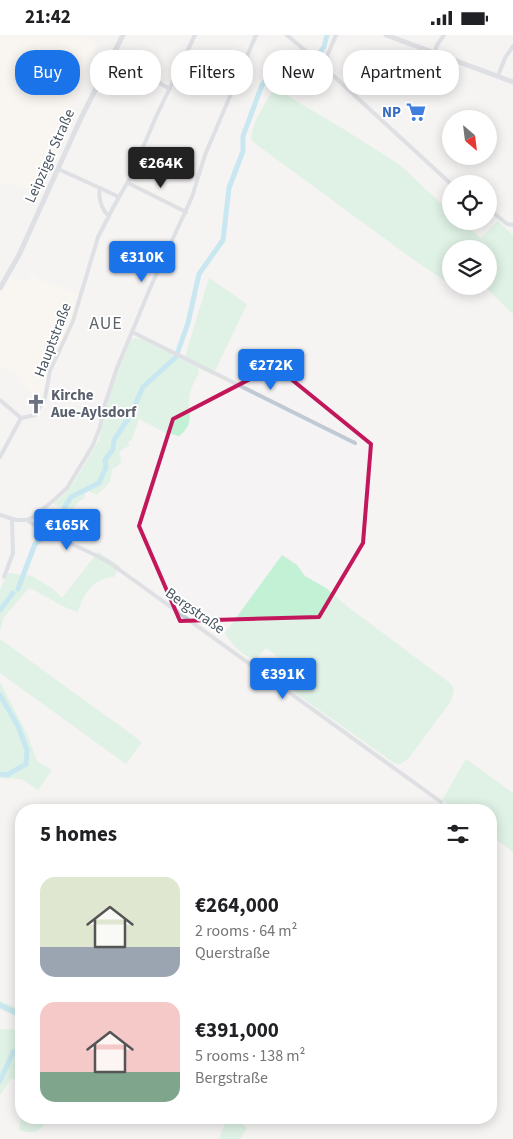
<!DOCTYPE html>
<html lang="en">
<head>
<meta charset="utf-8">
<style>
  body { margin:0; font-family:"Source Sans 3",sans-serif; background:#f6f6f6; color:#202124; height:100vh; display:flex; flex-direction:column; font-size:19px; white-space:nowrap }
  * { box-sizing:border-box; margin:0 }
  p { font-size:16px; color:#757577 }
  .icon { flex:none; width:28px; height:28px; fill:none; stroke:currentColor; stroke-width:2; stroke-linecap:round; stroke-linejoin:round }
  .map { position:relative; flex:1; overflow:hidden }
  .drawer { position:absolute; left:15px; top:769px; width:482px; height:320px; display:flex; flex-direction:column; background:#fff; border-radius:20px; box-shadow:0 2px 12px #0003 }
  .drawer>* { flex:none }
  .guide { position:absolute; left:15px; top:15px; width:484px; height:45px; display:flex; gap:10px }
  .needle { width:32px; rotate:152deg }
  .fabs { position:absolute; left:442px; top:75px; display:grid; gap:10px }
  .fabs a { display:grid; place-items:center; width:55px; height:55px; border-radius:50%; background:#fff; box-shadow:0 2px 12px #0003; font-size:25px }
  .price { position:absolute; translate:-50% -42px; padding:0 11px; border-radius:5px; background:#1a73e8; color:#fff; font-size:16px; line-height:32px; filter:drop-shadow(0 1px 2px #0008) }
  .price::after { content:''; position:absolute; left:50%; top:30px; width:15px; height:11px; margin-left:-8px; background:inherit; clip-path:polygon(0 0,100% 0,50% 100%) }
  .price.selected { background:#222; color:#fff }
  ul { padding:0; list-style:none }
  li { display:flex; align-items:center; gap:15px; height:125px; padding:0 25px }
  li span { display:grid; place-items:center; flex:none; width:140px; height:100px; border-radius:15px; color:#555 }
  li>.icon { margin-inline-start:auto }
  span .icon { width:60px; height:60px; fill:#fffc; stroke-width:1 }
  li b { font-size:21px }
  h2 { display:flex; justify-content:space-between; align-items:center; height:60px; padding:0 25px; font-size:21px }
  .tag { padding:0 18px; border-radius:20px; background:#fff; box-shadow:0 2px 12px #0003; font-size:18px; line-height:45px }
  .tag.selected { background:#1a73e8; color:#fff }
  .status { display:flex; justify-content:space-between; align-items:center; height:35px; padding:0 25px; background:#fff; direction:ltr }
  .status svg { height:14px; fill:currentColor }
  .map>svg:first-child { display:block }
  .commercial { fill:#fdf9ef }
  .green { fill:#c3f1d5 }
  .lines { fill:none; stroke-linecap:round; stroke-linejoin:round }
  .canal { stroke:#90daee; stroke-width:5 }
  .minor { stroke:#c1cad2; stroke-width:4 }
  .tertiary { stroke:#c1cad2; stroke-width:5 }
  .marked { fill:none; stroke:#c2185b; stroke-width:4; stroke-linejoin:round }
  .labels { text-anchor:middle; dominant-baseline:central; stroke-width:4; stroke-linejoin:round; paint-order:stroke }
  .shop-label { font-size:15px; font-weight:bold; fill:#366cbe; stroke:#fff; text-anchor:end }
  .street-label { font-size:15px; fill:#4a5661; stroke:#fff }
  .worship-label { font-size:15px; font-weight:bold; fill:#5b616d; stroke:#fff; text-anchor:start }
  .quarter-label { font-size:18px; letter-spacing:1px; fill:#5f6368; stroke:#fff }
</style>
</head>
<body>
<div class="status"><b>21:42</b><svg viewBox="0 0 49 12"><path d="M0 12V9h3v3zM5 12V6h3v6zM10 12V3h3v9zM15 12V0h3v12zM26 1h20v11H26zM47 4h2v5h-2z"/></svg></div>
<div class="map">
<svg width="513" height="1104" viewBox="0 0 513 1104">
  <rect width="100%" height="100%" fill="#f5f3f3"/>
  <g class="commercial">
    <polygon points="0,0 82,0 98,8 75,53 77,56 58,97 53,104 62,111 41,157 3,147 0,152"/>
    <polygon points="31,240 54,252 56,250 84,261 74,290 50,344 47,357 30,357 19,348 22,345 18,341 0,332 0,260 11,241 26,248"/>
  </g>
  <g class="green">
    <path d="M273,55L283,58L345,95L400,130L451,178V186H460L481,203L498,186L513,200V279L484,251H489V214H451V250L414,225L253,107L251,104C252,87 265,69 273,55Z"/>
    <path d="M209,243L247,269L213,340L198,333L199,338C195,344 189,357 189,364C189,380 194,390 179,401L166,398L139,384L132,404L128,407L129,411L121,415L119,419C124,425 119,432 112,434L110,447L97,460L86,455L84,464L79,466L72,475L55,470L54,468L64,460L74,447L99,405L110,358L130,306L135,303L144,305L184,325Z"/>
    <polygon points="453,251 475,251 466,260"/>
    <path d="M98,517L120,531L114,542C93,543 83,559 78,577C60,572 46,560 29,553L4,582L0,595V555L7,538L32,541L53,554L62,563Z"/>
    <path d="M282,520L297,530L305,541L326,553L348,572L451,649L454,655L451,666L408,724L400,729L394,728L294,657L290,650L295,635L266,613L257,623C245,624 231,609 225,598Z"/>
    <polygon points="0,604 142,707 126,729 0,638"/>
    <polygon points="0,647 27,699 37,726 52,735 38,755 22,744 0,743"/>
    <polygon points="466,724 513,758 513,817 491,801 491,775 456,775 442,765"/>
    <polygon points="0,966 21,975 21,984 0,974"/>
    <polygon points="0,994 21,995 21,1045 11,1044 0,1060"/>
    <path d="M21,1080V1082L49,1083C40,1096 36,1100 19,1095Z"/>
    <polygon points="227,1083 235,1083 247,1093 240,1104 219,1104"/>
  </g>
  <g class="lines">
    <g class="canal">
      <polyline points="18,554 35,509 50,496 71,462 99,448 106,432 105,425 113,414 114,405 130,381 143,352 176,322 188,288 199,239 223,205 229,153 243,116 243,101 262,50 277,34 286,32 298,32 307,31 312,28 324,12 327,0"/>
      <polyline points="0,575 13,558"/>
      <polyline points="0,660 18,691 27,715 26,729 7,740 0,739"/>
      <polyline points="0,970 21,980"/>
      <polyline points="0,1046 13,1017 21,1016"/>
    </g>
    <g class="minor">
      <polyline points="287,0 314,23 451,149"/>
      <polyline points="434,19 437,10 444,0"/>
      <polyline points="112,21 170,54"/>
      <polyline points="320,29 327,21 336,0"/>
      <polyline points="498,41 505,23 513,11"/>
      <path d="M58,134L100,153C98,161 101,175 109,181"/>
      <polyline points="128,148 186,177"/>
      <polyline points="100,153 119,162"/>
      <polyline points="489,174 507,189 513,190"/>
      <polyline points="132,297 355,408"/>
      <polyline points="0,365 21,383"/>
      <polyline points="0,422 21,383 35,380 45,363 50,336 73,286 98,202 114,171 130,143 155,84 195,0"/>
      <polyline points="0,480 16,485 27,485 33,482 54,465 67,453 93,410 100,392 105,369 117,333 151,251 192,162 205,120 256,0"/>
      <path d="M27,485C53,503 83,512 110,528L441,767"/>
      <polyline points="4,542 13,518 12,485"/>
    </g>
    <g class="tertiary">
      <polyline points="386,0 513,47"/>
      <polyline points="0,253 19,220 81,83 123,0"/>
    </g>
  </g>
  <path d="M0 0H513V1104H0ZM275,331L371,409L363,508L319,582L180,586L139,491L173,384Z" fill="#f5f3f3" fill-opacity=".55" fill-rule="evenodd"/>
  <path class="marked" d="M275,331L371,409L363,508L319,582L180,586L139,491L173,384Z"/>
  <defs>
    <symbol id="supermarket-bare" viewBox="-9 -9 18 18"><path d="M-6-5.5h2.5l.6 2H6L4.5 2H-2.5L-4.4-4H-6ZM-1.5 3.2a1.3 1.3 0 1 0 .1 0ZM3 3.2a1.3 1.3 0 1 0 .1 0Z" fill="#3f7fe0" stroke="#fff" stroke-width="2.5" paint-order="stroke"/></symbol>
    <symbol id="church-bare" viewBox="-9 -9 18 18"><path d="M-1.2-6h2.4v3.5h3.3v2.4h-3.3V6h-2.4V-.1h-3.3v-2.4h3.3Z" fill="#6b7280" stroke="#fff" stroke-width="2.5" paint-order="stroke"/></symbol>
  </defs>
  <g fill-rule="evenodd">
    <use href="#supermarket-bare" x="402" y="63" width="28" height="28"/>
    <use href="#church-bare" x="22" y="355" width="28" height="28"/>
  </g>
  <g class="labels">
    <g class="shop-label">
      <text x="401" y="77">NP</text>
    </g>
    <g class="street-label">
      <text transform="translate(50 121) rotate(-66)">Leipziger Straße</text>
      <text transform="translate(53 305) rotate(-69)">Hauptstraße</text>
      <text transform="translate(195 576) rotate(35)">Bergstraße</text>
    </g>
    <g class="worship-label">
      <text x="51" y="360">Kirche<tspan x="51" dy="17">Aue-Aylsdorf</tspan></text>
    </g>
    <g class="quarter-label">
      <text x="106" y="288">AUE</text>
    </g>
  </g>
</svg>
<div class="fabs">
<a><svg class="needle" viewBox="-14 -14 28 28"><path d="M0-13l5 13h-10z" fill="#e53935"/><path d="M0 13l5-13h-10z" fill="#757577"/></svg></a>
<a><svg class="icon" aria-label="locate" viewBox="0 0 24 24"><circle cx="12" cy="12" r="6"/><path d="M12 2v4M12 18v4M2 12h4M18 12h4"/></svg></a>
<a><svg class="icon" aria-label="layers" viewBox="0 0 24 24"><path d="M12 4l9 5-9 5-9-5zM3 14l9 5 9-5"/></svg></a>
</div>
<b class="price selected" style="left:161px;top:154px">€264K</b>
<b class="price" style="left:142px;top:248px">€310K</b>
<b class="price" style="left:271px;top:356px">€272K</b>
<b class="price" style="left:67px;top:516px">€165K</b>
<b class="price" style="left:283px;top:665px">€391K</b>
<div class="guide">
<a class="tag selected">Buy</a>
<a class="tag">Rent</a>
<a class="tag">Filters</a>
<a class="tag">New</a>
<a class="tag">Apartment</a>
</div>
<section class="drawer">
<h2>5 homes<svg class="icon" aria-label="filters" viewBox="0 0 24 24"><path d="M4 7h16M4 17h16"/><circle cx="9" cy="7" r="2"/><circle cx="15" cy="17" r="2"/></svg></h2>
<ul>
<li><span style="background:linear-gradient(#dfe7d0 70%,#9aa5b1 0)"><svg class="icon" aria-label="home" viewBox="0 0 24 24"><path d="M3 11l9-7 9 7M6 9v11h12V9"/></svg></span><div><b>€264,000</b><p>2 rooms · 64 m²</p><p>Querstraße</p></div></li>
<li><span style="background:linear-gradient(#f6c9c9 70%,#7fa58c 0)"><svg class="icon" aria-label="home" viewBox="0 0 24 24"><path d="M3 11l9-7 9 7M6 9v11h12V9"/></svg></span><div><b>€391,000</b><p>5 rooms · 138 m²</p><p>Bergstraße</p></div></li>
</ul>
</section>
</div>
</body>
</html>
